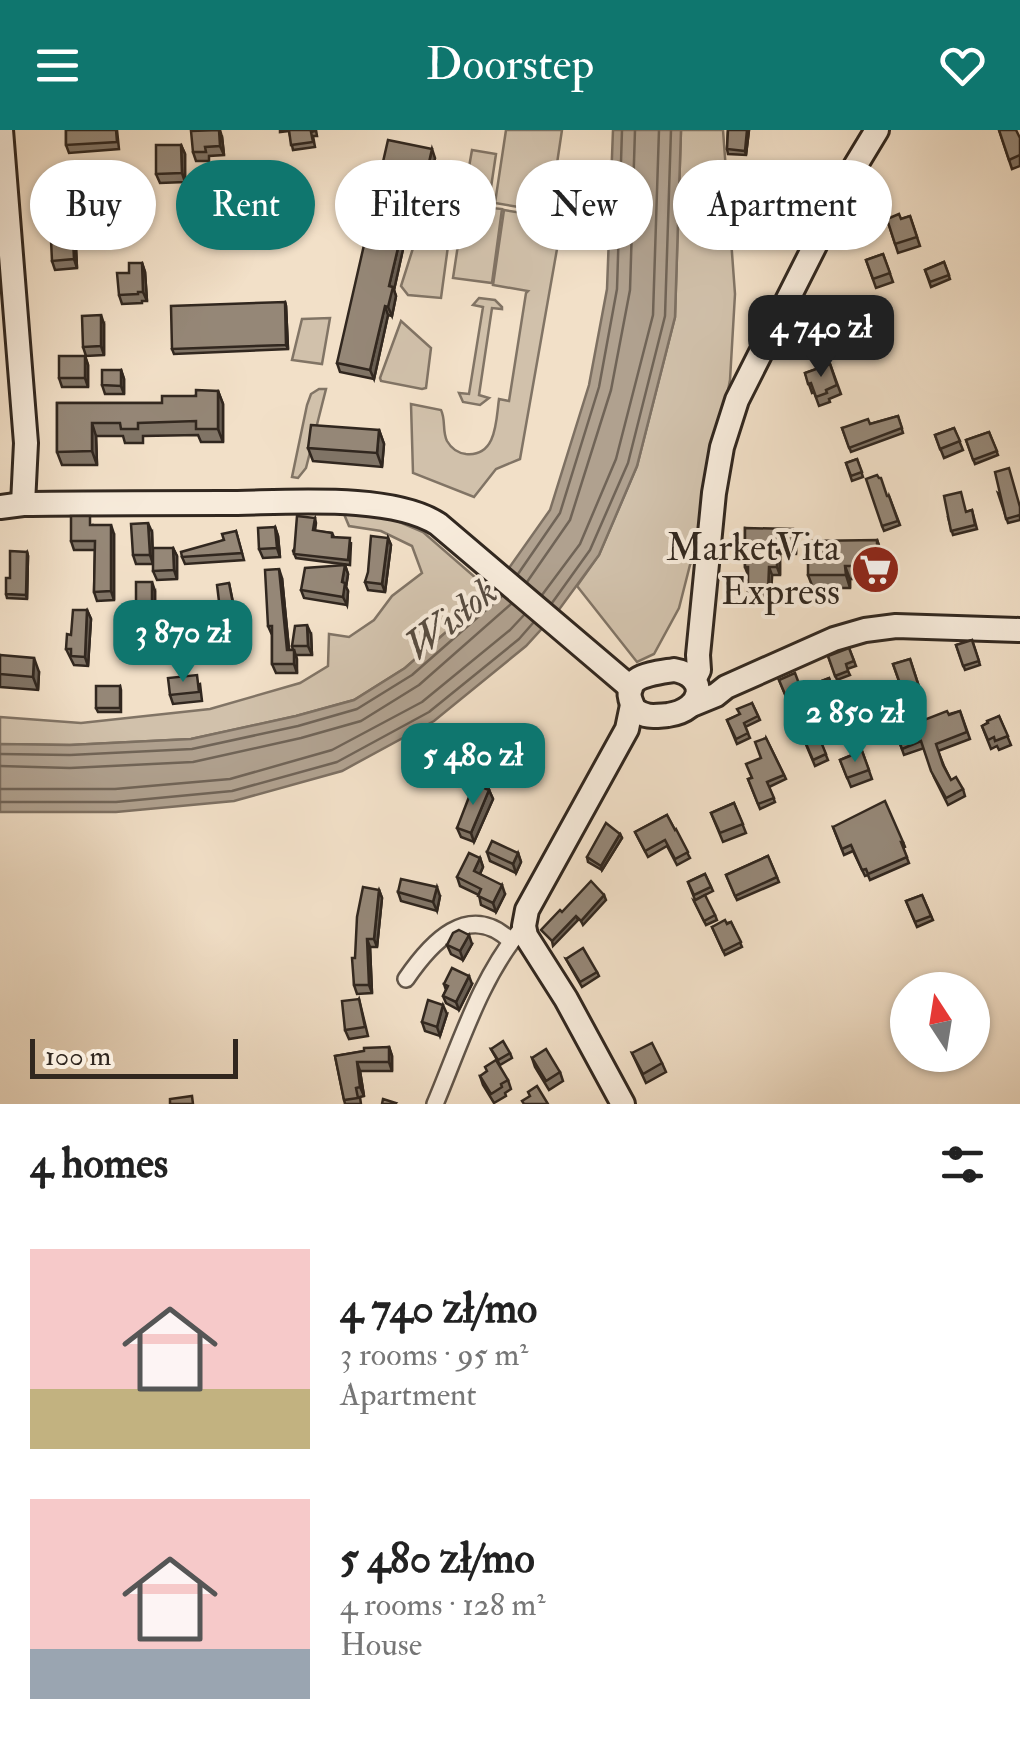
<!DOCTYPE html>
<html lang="en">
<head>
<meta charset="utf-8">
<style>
  body { margin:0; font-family:"IM FELL Double Pica",serif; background:#f6f6f6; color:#222; height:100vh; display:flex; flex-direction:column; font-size:38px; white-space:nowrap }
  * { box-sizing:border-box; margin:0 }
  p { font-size:32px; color:#767676 }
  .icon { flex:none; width:55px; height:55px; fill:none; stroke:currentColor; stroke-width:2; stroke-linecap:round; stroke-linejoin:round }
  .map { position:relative; height:974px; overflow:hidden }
  .side { display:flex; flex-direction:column; background:#fff; flex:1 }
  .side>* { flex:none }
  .banner { position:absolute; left:30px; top:30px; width:960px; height:90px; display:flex; gap:20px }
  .needle { width:65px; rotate:348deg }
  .buttons { position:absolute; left:890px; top:842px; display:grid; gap:20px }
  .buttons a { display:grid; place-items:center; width:100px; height:100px; border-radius:50%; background:#fff; box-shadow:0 2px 8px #0004; font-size:50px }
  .scale { position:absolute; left:30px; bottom:25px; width:208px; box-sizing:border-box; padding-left:10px; border:5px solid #31271f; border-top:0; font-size:28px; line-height:35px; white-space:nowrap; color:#31271f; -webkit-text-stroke:8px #f7ebdb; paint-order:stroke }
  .price { position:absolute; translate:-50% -85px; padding:0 22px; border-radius:20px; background:#0f766e; color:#fff; font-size:32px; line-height:65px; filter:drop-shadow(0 2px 5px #0008) }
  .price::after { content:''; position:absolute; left:50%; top:60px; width:30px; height:22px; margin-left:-15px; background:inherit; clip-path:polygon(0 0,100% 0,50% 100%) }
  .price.on { background:#222; color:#fff }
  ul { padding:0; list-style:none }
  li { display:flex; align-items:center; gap:30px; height:250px; padding:0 30px }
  li span { display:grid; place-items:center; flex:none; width:280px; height:200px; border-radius:0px; color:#555 }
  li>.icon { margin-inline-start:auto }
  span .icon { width:120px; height:120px; fill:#fffc; stroke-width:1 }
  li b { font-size:42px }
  h2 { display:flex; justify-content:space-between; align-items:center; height:120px; padding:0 30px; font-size:42px }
  .tag { padding:0 35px; border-radius:45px; background:#fff; box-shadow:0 2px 8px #0004; font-size:35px; line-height:90px }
  .tag.on { background:#0f766e; color:#fff }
  header { display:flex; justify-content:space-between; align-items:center; height:130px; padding:0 30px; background:#0f766e; color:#fff; font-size:45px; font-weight:600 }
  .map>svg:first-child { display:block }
  .green { fill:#d1c1ab; stroke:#817465; stroke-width:2.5 }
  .water { fill:#b0a18f; stroke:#7d7062; stroke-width:2.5 }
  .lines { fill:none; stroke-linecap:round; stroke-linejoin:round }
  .shore { stroke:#706457; stroke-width:2.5 }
  .street-casing { stroke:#615549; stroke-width:20 }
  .secondary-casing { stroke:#31271f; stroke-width:28 }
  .street { stroke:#f7ebdb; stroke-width:15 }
  .secondary { stroke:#f7ebdb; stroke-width:22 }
  .wall { fill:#807466; stroke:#31271f; stroke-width:2.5 }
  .shaded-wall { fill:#685e53; stroke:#31271f; stroke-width:2.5 }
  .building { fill:#958777; stroke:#31271f; stroke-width:2.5 }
  .labels { text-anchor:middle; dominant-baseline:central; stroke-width:8; stroke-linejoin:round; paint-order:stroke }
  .poi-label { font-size:38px; fill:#31271f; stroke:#f7ebdb; text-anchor:end }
  .water-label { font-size:40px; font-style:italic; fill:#574c41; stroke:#f7ebdb }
</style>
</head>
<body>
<header><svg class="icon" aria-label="menu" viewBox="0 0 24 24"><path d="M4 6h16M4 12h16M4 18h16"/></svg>Doorstep<svg class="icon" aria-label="heart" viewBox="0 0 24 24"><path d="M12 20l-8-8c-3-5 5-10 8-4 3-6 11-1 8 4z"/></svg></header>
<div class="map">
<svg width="1020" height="974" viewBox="0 0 1020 974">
  <rect width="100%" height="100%" fill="#f2e0c8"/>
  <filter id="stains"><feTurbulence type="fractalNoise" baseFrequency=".002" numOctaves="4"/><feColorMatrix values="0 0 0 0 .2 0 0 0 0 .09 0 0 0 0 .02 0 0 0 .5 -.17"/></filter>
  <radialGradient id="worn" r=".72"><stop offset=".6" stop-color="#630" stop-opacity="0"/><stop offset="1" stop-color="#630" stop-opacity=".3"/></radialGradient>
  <g class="green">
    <path d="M506,0H562L550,80L561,83L557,119L520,329L496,339L474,367L413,343L411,274L441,280C446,290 442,301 447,311C451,318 458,323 466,324C497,327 496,290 499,269L509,271L526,163L528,161L493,155L504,80L541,86L548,82L495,73Z"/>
    <polygon points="681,0 723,0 735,164 730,250 698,418 690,435 679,478 654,524 637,532 577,456 599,425 637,336 675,187"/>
    <polygon points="472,20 496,24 490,64 465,60"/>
    <polygon points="464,75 502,79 492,153 453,148"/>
    <polygon points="418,113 448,116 441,168 408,165 401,156 414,115"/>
    <polygon points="479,168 495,170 502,177 502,179 492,178 479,265 489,268 480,275 463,272 459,263 469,264 483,177 473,175"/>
    <polygon points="330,188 322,234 292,230 302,189"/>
    <polygon points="401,191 431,218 426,258 422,259 381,251 380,248"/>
    <polygon points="319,259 326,259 306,338 298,348 292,347 307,275 311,264"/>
    <polygon points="344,384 383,385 423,402 492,462 405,538 354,570 296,586 191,609 70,615 0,614 0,587 81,593 210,579 300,553 328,536 329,504 349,507 374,490 392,466 422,443 412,416 381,401 349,396"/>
  </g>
  <polygon class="water" points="613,0 681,0 675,187 637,336 599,425 558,481 526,516 434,591 342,641 234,671 116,682 0,682 0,614 70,615 191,609 296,586 354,570 405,538 492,462 550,380 589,255 607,159"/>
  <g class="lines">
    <g class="shore">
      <polyline points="518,444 560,383 599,257 617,159 622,0"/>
      <polyline points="527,452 570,390 611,260 630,160 635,0"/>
      <polyline points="542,465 580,414 616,329 653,185 659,0"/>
      <polyline points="552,473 590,420 628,333 665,186 671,0"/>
      <polyline points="0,624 70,625 192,619 298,596 357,579 412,545 502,466"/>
      <polyline points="0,636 70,638 193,632 301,608 361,591 419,555 511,474"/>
      <polyline points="0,659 115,659 230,649 332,620 422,572 510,500 524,485"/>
      <polyline points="0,672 116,672 232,661 337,632 429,582 519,509 533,493"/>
    </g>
    <defs>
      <g id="street">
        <path d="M406,849C430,814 468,770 511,811"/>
        <path d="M435,974C460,915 481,845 524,796"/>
      </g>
      <g id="secondary">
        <polyline points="1,0 26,313 23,374"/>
        <path d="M0,377L23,374C90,373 158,373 225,373C283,373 390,363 438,394L631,558"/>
        <path d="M674,540C709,546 704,580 668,585C654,586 647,588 635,580C616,546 650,544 674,540Z"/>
        <polyline points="694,550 699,540 698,525 714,363 722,317 737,270 854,38 877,0"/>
        <polyline points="694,574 716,565 726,557 834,509 865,500 896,496 1020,500"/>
        <polyline points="623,974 566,869 526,806 524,796 527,780 627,599 632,575"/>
      </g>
    </defs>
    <use href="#street" class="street-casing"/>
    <use href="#secondary" class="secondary-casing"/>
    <use href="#street" class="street"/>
    <use href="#secondary" class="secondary"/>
  </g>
  <g class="wall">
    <polygon points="66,0 117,0 119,19 69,23 66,15"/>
    <polygon points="280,0 316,0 317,6 313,6 315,17 293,20 289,1 280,2"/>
    <polygon points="728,0 749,0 746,25 728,24 727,19"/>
    <polygon points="999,0 1020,8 1020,36 1012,39"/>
    <polygon points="222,7 224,25 209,26 209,31 196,31 193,22"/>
    <polygon points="181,15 185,24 185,52 160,53 156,44"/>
    <polygon points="435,28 422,88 424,97 415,107 405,110 394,160 396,166 392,186 388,185 374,249 340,242 337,233"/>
    <polygon points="111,47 111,76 68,77 66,70 58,70 55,61"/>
    <polygon points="910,86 920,116 898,123 887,89 901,89"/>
    <polygon points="114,98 114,115 100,114 97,105"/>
    <polygon points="76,118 77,138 55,140 52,131"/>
    <polygon points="883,124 893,152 876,158 866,130"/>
    <polygon points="944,132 950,149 931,157 925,140"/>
    <polygon points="142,133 145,142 147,171 142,171 142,173 122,174 119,165 129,143"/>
    <polygon points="859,170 869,198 848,206 838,178"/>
    <polygon points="285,172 286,176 288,219 174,224 172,219"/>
    <polygon points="104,194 104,225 86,226 83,217"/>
    <polygon points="85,226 88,235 88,257 62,257 59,248"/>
    <polygon points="830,234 841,264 829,269 830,272 819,276 814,262 812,263 805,243"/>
    <polygon points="121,240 124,249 124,264 105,264 102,255"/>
    <polygon points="218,261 223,274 223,312 201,312 198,305 143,306 143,313 125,313 123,306 96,306 97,335 62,335 57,322 57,273 162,273"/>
    <polygon points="898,286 903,303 851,322 842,298 870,294"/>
    <polygon points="954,298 963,320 944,328 935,305"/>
    <polygon points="379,300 384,314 382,337 313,331 308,318"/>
    <polygon points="989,302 998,325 975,334 966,310"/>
    <polygon points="857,329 863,347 852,351 846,333"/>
    <polygon points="998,363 1020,376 1020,390 1008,393"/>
    <polygon points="889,366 900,395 884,401 882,396"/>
    <polygon points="972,380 977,399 953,405 948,387"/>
    <polygon points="315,388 316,393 315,401 332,403 334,407 351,413 350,435 296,428 293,421"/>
    <polygon points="93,395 114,404 114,470 97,471 94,462 95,420 74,420 71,411"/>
    <polygon points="275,397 278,406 280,427 263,428 259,419"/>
    <polygon points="745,398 796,407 796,424 780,423 780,445 772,445 771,470 751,469 748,461 748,445 745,437"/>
    <polygon points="236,401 244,430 185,434 182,427 224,410"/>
    <polygon points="152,402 153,434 136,434 133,425"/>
    <polygon points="388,408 391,415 385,462 368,460 365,452"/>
    <polygon points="877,410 882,424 882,449 850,449 850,458 813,458 808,445"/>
    <polygon points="173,418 177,426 177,449 157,450 153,441"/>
    <polygon points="27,422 28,426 27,469 7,468 6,464 10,448"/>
    <polygon points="345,435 348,444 346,457 348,461 347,475 304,468 301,460"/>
    <polygon points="282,448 289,520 293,520 292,516 311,504 312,525 296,525 297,543 276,543 272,534 272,505 268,496"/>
    <polygon points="229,453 239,501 225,504 222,496"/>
    <polygon points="155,461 155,486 140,486 136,477"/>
    <polygon points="87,480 91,489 88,536 74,535 66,519 71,505"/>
    <polygon points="188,491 191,500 193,526 168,527 165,518"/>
    <polygon points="972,510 980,535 965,540 956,515"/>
    <polygon points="849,518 856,536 847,539 850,545 837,550 828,526"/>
    <polygon points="0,525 39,542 38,560 0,557"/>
    <polygon points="910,529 922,566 906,571 893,534"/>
    <polygon points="829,548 839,574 810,586 828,630 815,636 779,550 801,559"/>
    <polygon points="200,554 202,571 173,574 170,565"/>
    <polygon points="120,556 121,560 121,582 98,582 96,578"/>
    <polygon points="860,559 877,601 862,607 845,565"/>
    <polygon points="752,573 760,590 745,597 750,608 737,614 727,590 739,585"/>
    <polygon points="960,581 970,609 938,621 944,636 951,650 963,659 965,666 948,675 934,647 924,618 904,625 893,594 914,594"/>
    <polygon points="999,586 1011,615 999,620 997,616 991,619 982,596"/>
    <polygon points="766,608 786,649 769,657 775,672 760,679 748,649 751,648 761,628"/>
    <polygon points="862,621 872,649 851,657 840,630"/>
    <polygon points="489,660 493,669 474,712 461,707 457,698"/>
    <polygon points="734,673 746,703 723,712 711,683"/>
    <polygon points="667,685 690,728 677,735 667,716 648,727 635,702"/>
    <polygon points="833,697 903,712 905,717 903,718 909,733 870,750 868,745 865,746 853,721 844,725"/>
    <polygon points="620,704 622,708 602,740 588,732 587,727"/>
    <polygon points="487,722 518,723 521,732 516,743 490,731"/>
    <polygon points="768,726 779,752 737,770 726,745"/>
    <polygon points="480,728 483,737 480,744 505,764 496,782 481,775 479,765 460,756 457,747"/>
    <polygon points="705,744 713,761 695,770 688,752"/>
    <polygon points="379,760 382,768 377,817 370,817 372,863 357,864 354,855 355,828"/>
    <polygon points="398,762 440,766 437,781 401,771"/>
    <polygon points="922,765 933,790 917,797 906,771"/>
    <polygon points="694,771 715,785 717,790 706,795"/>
    <polygon points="731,792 742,817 725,825 712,797"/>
    <polygon points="472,814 463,830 451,824 447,815"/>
    <polygon points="566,829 597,842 599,846 582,857"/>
    <polygon points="444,854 472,854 459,880 446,873 443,866 446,860"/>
    <polygon points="359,869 368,906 349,909 345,900"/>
    <polygon points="447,884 440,906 425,901 422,892"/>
    <polygon points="389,917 392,926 392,941 360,941 364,966 360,967 361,974 345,974 335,926"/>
    <polygon points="491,919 510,923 512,928 500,935"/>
    <polygon points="632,923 662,933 666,942 646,953"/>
    <polygon points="532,928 560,942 563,951 549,960 535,937"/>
    <polygon points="480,946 508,950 511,959 505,963 506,966 494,973 483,955"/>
  </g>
  <g class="shaded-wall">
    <polygon points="220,0 222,7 224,25 220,16"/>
    <polygon points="747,0 749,0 746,25 745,21"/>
    <polygon points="181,15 185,24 185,52 182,43"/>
    <polygon points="432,19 435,28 422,88 424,97 415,107 412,98 417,86"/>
    <polygon points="107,38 111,47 111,76 108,67"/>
    <polygon points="110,89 114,98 114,115 110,106"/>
    <polygon points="402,101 405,110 394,160 396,166 392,186 388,177 389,156"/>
    <polygon points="73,109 76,118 77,138 74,129"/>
    <polygon points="142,133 145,142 147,171 143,162"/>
    <polygon points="285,172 286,176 288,219 286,215"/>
    <polygon points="385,176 388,185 374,249 370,240"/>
    <polygon points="101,185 104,194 104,225 101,216"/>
    <polygon points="85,226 88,235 88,257 85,248"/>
    <polygon points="121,240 124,249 124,264 121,256"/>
    <polygon points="218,261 223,274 223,312 218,299"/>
    <polygon points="92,293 96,306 97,335 92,321"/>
    <polygon points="379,300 384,314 382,337 377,323"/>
    <polygon points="148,393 152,402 153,434 150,425"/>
    <polygon points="111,395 114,404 114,470 111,461"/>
    <polygon points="275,397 278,406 280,427 277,418"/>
    <polygon points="793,399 796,407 796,424 793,415"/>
    <polygon points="388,408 391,415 385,462 382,454"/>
    <polygon points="877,410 882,424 882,449 877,436"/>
    <polygon points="777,415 780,423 780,445 777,437"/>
    <polygon points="173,418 177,426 177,449 174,440"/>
    <polygon points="27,422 28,426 27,469 26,465"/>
    <polygon points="345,435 348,444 346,457 348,461 347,475 343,467 342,452"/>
    <polygon points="845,436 850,449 850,458 846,445"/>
    <polygon points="769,437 772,445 771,470 768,462"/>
    <polygon points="279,439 282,448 290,529 287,520"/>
    <polygon points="152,452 155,461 155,486 152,477"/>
    <polygon points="87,480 91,489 88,536 85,527"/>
    <polygon points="188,491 191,500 193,526 189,517"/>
    <polygon points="307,495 311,504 312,525 308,516"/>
    <polygon points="294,520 297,529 297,543 294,534"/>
    <polygon points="34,528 39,542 38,560 33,547"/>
    <polygon points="489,660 493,669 474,712 471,703"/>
    <polygon points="620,704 622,708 602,740 601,736"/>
    <polygon points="518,723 521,732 516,743 513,734"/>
    <polygon points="480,728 483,737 477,750 474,741"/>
    <polygon points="502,755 505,764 496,782 493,773"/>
    <polygon points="437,757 440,766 437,781 433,772"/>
    <polygon points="379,760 382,768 377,817 374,809"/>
    <polygon points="604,765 606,770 583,795 581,791"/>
    <polygon points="576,786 578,790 553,816 552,811"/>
    <polygon points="469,805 472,814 463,830 460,821"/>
    <polygon points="367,809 370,817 372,863 369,855"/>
    <polygon points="469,846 472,854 459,880 456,872"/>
    <polygon points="443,875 447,884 440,906 437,897"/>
    <polygon points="389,917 392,926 392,941 389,932"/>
    <polygon points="357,932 360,941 364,966 360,957"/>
  </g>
  <g class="building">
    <polygon points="66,0 116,0 117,12 66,15"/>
    <polygon points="219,0 220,16 205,17 206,22 193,22 191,1"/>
    <polygon points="289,0 315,0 315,1 311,2 313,12 291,15"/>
    <polygon points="728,0 747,0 745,21 727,19"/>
    <polygon points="999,0 1016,0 1020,8 1020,25 1009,30"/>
    <polygon points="388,10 432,19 417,86 421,88 412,98 402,101 389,156 393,157 388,177 385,176 370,240 337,233"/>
    <polygon points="156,15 181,15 182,43 156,44"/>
    <polygon points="107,38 108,67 65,68 65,61 55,61 54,47 64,47 64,39"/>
    <polygon points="899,84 901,89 910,86 917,107 895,114 887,89"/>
    <polygon points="97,89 110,89 110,106 97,105"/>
    <polygon points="73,109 74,129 52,131 51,110"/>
    <polygon points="883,124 890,143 873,149 866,130"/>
    <polygon points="944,132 949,145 930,152 925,140"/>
    <polygon points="129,133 142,133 143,162 138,162 138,164 119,165 117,143 129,143"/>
    <polygon points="859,170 866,189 845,197 838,178"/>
    <polygon points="285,172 286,215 172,219 171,176"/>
    <polygon points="101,185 101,216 83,217 82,186"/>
    <rect x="59" y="226" width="26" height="22"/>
    <polygon points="830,234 837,255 826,260 827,263 816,267 811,253 808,254 805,243"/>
    <polygon points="102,240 121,240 121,256 102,255"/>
    <polygon points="196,260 218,261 218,299 196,299 196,291 138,293 138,299 121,299 120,293 92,293 92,321 57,322 57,273 162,273 162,266 196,266"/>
    <polygon points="898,286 902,298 849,318 842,298 868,289 870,294"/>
    <polygon points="311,295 379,300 377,323 308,318"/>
    <polygon points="954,298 960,311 940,319 935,305"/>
    <polygon points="989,302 997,321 973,330 966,310"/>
    <polygon points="857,329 862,342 851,346 846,333"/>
    <polygon points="1009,338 1020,377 1020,385 1006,389 995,342"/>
    <polygon points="877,345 879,348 881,348 887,366 889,366 898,391 882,396 866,349"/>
    <polygon points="961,362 966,382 972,380 975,395 951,401 944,366"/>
    <polygon points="71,386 90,386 90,395 111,395 111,461 94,462 95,411 71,411"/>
    <polygon points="297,386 315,388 313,400 332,403 332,407 350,408 348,430 294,424"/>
    <polygon points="148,393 150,425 133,425 131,394"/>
    <polygon points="275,397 277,418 259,419 258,398"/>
    <polygon points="745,398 793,399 793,415 777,415 777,437 769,437 768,462 748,461 748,437 745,437"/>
    <polygon points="236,401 242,423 182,427 181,422 224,410 222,404"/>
    <polygon points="371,406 388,408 382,454 365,452 368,442"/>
    <polygon points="877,410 877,436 845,436 846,445 808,445 808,411"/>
    <polygon points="153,418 173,418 174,440 153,441"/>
    <polygon points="10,421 27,422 26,465 6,464 6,448 10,448"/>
    <polygon points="345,435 342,452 345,453 343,467 301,460 305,438"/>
    <polygon points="279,439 287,520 294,520 294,534 272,534 272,496 268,496 265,440"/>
    <rect x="136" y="452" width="16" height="25"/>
    <polygon points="229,453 237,494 222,496 217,455"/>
    <polygon points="73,480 87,480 85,527 71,526 71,519 66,519 67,504 71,505"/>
    <polygon points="188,491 189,517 165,518 163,493"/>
    <polygon points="307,495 308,516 292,516 295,496"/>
    <polygon points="972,510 979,531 963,536 956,515"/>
    <polygon points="849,518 854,531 846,534 848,541 835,546 828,526"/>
    <polygon points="0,525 34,528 33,547 0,544"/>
    <polygon points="910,529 919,557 903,562 893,534"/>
    <polygon points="795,543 801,559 829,548 837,568 808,580 826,624 813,630 779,550"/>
    <polygon points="197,545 199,562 170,565 168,548"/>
    <rect x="96" y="556" width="24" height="22"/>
    <polygon points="860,559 875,596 860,603 845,565"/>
    <polygon points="752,573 758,586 744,593 748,603 736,609 727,590 740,584 737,579"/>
    <polygon points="947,581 949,585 960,581 967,602 936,614 943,635 951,650 956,647 963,659 946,668 931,641 921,611 902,619 893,594 911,587 914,594"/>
    <polygon points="999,586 1008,606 995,611 994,607 988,610 982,596 988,593 987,591"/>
    <polygon points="766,608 784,645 767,652 774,668 758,674 748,649 752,648 746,634 761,628 755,612"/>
    <polygon points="862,621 869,640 847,648 840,630"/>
    <polygon points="474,654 489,660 471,703 457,698"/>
    <polygon points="885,671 903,712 901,712 907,727 868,744 866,739 862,740 851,715 842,719 833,697"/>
    <polygon points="734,673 743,694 720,703 711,683"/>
    <polygon points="667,685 675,700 676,699 688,722 675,729 665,710 645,721 635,702"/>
    <polygon points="606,693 620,704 601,736 587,727"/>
    <polygon points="492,711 518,723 513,734 487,722"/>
    <polygon points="469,723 480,728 474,741 502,755 493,773 478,766 481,759 457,747"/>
    <polygon points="768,726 777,747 735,766 726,745"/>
    <polygon points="705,744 711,757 694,765 688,752"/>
    <polygon points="401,749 437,757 433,772 398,762"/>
    <polygon points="591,751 604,765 581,791 576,786 552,811 541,800 560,780 562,782"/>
    <polygon points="363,757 379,760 374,809 367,809 369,855 354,855 352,828 355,828 357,787"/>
    <polygon points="705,765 715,785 704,791 694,771"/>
    <polygon points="922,765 931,786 915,792 906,771"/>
    <polygon points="725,790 727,794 731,792 741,812 723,821 712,797"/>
    <polygon points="459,800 469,805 460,821 447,815 453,803"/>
    <polygon points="583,818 597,842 580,852 566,829"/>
    <polygon points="452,838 469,846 456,872 443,866 448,856 444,854"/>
    <polygon points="359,869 365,897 345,900 342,871"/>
    <polygon points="428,870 443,875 437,897 422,892"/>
    <polygon points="503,911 510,923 498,930 491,919"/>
    <polygon points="652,913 662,933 643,944 632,923"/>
    <polygon points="389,917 389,932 357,932 360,957 356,958 358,968 344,970 335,926 364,921 364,918"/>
    <polygon points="546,919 560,942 546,951 532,928"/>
    <polygon points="496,930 508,950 501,954 502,957 491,964 480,946 487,941 485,937"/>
    <polygon points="537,956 548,974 524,974 522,971 530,966 528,962"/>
    <polygon points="192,966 193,974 170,974 170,969"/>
    <polygon points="383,969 396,973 395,974 382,974"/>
  </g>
  <defs>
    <symbol id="supermarket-disc" viewBox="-11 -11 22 22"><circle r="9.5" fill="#8f2418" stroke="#f7ebdb"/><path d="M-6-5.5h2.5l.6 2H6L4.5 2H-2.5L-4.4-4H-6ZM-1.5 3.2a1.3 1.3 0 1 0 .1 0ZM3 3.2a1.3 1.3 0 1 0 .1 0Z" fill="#fff"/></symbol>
  </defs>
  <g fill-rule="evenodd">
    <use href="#supermarket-disc" x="848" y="412" width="55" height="55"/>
  </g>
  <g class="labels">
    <g class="poi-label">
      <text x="840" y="418">MarketVita<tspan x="840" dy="44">Express</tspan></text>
    </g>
    <g class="water-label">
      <text transform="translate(451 489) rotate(-38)">Wisłok</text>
    </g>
  </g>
  <rect width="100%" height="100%" filter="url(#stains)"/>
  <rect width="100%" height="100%" fill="url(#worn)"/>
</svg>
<div class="buttons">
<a><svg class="needle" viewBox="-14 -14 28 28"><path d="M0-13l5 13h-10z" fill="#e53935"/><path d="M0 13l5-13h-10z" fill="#767676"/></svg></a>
</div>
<div class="scale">100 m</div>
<b class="price on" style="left:821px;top:250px">4 740 zł</b>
<b class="price" style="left:183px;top:555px">3 870 zł</b>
<b class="price" style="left:855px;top:635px">2 850 zł</b>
<b class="price" style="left:473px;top:678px">5 480 zł</b>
<div class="banner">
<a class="tag">Buy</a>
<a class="tag on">Rent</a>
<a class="tag">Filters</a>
<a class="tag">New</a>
<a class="tag">Apartment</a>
</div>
</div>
<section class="side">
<h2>4 homes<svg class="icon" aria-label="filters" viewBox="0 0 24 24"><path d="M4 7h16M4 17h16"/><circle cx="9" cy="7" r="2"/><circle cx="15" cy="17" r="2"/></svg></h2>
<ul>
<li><span style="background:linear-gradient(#f6c9c9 70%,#c2b280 0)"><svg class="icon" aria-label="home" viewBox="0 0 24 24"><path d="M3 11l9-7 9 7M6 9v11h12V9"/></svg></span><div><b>4 740 zł/mo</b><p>3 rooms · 95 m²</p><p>Apartment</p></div></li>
<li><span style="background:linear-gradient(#f6c9c9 75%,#9aa5b1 0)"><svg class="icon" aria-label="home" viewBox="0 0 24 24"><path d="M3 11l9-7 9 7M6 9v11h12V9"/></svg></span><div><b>5 480 zł/mo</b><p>4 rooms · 128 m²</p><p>House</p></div></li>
</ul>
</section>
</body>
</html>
